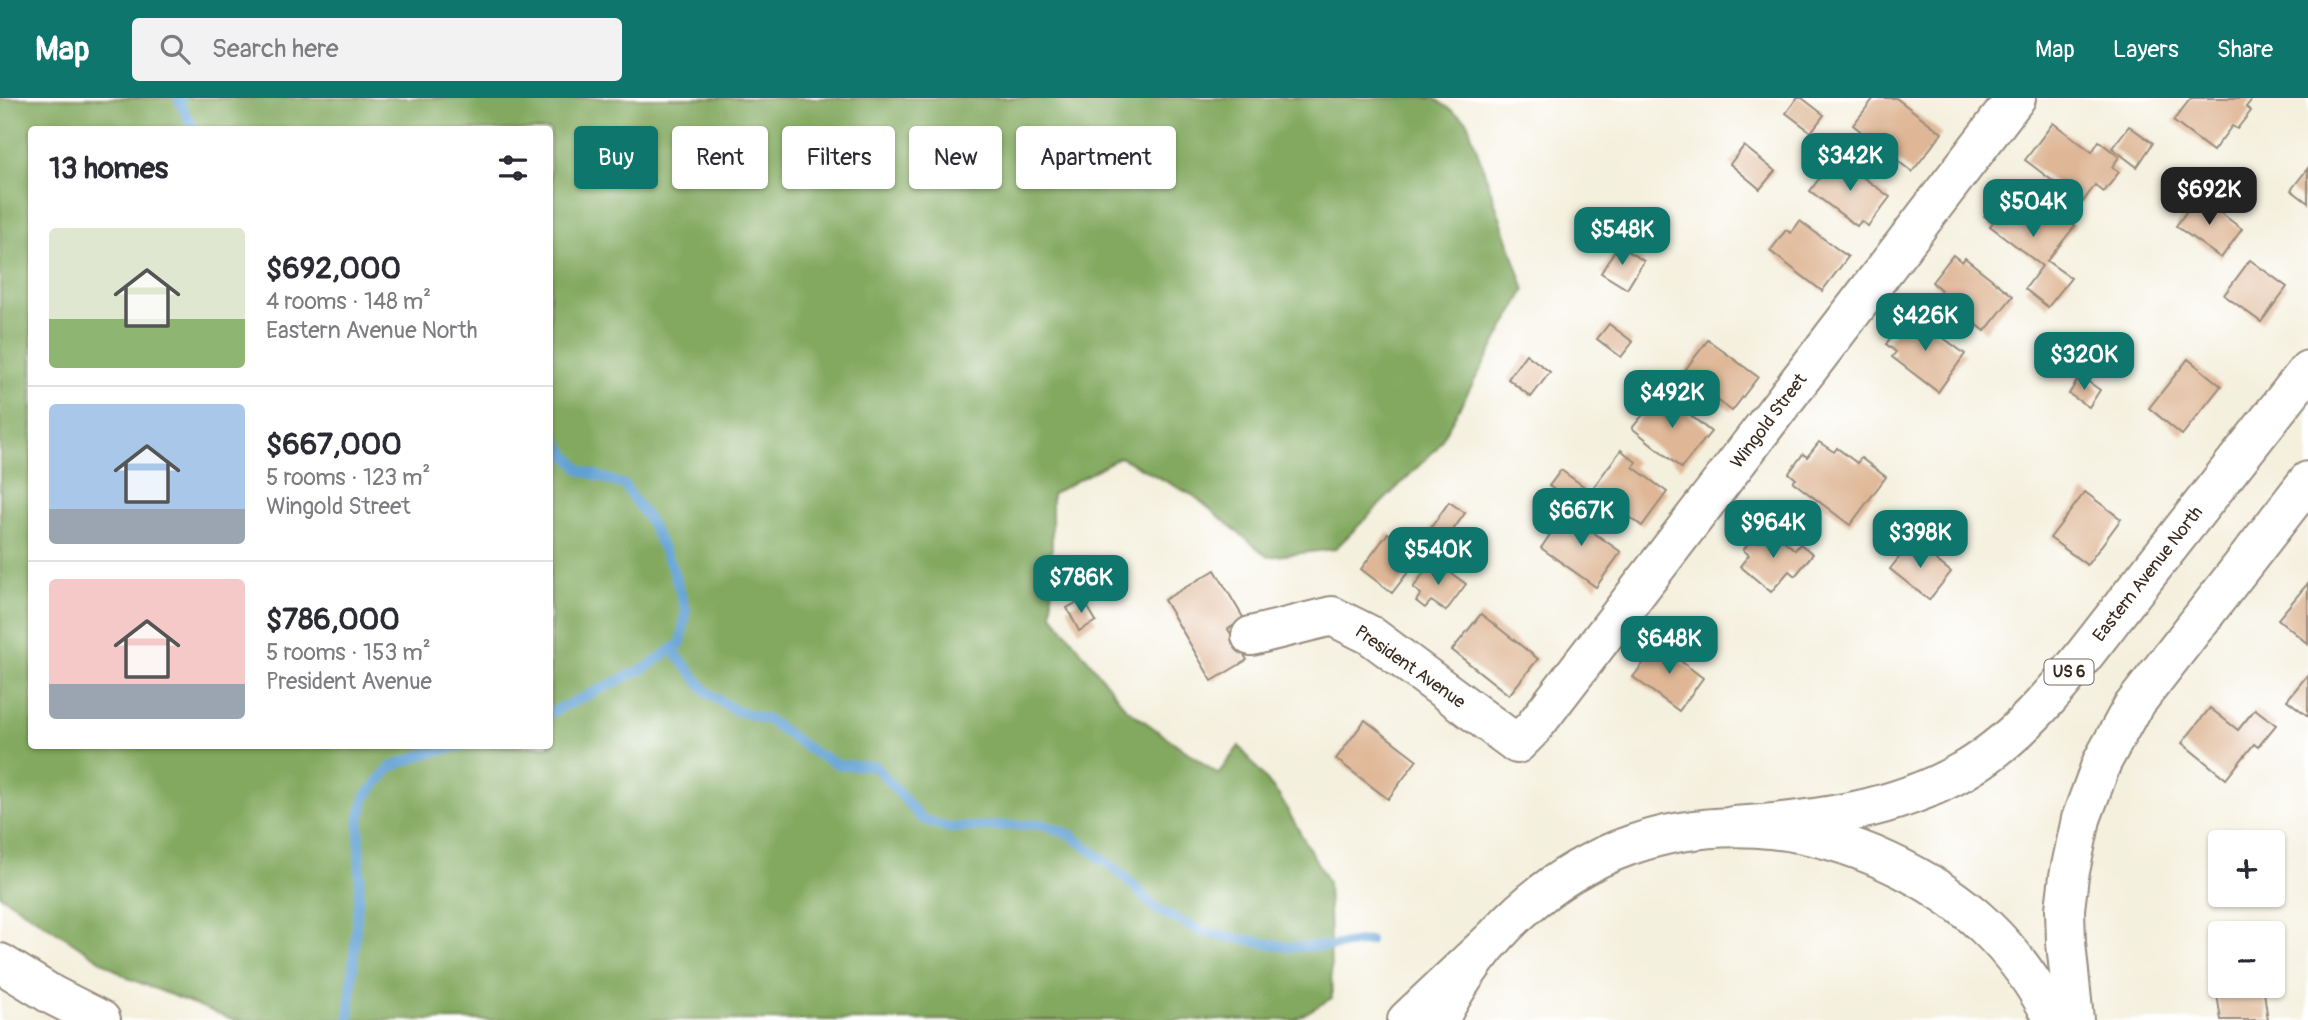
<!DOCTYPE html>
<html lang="en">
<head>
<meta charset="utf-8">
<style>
  body { margin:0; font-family:Pangolin,sans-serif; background:#f2f2f3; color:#2b2b33; height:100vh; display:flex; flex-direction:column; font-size:26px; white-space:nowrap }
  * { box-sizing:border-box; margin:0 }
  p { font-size:23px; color:#7c7c81 }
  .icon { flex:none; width:38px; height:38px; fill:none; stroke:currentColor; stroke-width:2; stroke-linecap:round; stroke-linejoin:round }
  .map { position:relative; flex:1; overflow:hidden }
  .sheet { position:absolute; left:28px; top:28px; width:525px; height:623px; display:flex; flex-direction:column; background:#fff; border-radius:7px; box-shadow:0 2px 5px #0004 }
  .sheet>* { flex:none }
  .hud { position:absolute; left:574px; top:28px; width:665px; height:63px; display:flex; gap:14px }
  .controls { position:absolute; left:2208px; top:732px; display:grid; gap:14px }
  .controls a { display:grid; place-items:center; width:77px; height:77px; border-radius:7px; background:#fff; box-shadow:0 2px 5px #0004; font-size:35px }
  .price { position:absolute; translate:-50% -60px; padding:0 16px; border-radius:14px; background:#0f766e; color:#fff; font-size:23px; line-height:46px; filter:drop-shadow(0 2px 4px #0008) }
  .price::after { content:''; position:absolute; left:50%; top:42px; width:21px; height:16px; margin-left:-10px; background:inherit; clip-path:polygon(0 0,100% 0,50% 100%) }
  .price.on { background:#222; color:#fff }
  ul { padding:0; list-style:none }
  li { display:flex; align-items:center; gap:21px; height:175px; padding:0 21px }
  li+li { border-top:2px solid #e1e1e2 }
  li span { display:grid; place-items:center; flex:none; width:196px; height:140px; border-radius:7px; color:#555 }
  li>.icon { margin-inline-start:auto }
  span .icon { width:84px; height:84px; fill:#fffc; stroke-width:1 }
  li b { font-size:30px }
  h2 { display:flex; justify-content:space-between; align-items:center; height:84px; padding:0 21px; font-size:30px }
  .chip { padding:0 24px; border-radius:7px; background:#fff; box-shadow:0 2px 5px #0004; font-size:24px; line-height:63px }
  .chip.on { background:#0f766e; color:#fff }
  header { display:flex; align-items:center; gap:42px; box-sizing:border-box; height:98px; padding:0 35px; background:#0f766e; color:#fff }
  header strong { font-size:33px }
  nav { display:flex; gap:38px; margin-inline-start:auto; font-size:24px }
  .search { width:490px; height:63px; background:#f2f2f3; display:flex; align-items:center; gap:18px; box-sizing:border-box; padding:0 24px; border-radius:7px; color:#7c7c81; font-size:26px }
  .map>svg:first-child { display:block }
  .forest { fill:#82a95f; stroke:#5e6a3e; stroke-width:2; fill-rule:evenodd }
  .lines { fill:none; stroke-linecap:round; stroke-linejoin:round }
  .stream { stroke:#60a0d3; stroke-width:10 }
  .building { fill:#dfb796 }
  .minor-casing { stroke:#988d7e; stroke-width:42 }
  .major-casing { stroke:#988d7e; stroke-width:42 }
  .highway-casing { stroke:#988d7e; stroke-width:42 }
  .minor { stroke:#fff; stroke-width:38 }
  .major { stroke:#fff; stroke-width:38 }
  .highway { stroke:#fff; stroke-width:38 }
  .labels { text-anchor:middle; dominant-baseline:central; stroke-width:6; stroke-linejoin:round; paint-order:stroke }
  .shield { fill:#fff; stroke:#766a62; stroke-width:2 }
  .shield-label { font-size:16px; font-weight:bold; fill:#3b2a1e }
  .street-label { font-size:18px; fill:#3b2a1e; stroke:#fff }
</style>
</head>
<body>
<header>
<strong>Map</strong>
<div class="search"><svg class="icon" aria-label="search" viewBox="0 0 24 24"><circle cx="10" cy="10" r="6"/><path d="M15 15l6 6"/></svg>Search here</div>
<nav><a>Map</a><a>Layers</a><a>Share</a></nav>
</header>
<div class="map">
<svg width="2308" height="922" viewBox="0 0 2308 922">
  <rect width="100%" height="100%" fill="#fff"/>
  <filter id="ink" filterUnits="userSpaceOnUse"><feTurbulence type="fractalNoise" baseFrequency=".0143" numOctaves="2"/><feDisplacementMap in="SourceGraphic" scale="14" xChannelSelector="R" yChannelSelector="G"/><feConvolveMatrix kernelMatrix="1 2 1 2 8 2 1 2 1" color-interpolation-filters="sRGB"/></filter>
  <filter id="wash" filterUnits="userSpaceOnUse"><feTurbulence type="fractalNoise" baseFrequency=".00686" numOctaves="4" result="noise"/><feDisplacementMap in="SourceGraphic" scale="28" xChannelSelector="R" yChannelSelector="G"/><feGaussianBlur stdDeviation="1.57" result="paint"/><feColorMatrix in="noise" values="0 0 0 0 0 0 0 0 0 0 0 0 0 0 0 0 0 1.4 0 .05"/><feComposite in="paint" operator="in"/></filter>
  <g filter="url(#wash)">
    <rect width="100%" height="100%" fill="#f4f0de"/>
    <path class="forest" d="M0,0H1434L1467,23L1525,192L1437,350L1335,451L1268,459L1194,398L1120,359L1052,396V516L1126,610L1218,676L1239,648L1280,699L1328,784L1332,900L1294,922H234L128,880L0,797ZM32,32H550V648H32Z"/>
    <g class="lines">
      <g class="stream">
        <polyline points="178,0 194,32"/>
        <polyline points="550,331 563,352 580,372 624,387 650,424 672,469 686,512 681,545 645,570 550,615"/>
        <polyline points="672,551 707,594 734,612 768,622 815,655 840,667 875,668 922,721 949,730 1042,726 1071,737 1125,779 1157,812 1203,834 1287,849 1332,848 1369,843"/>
        <polyline points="349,922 360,779 359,723 365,699 391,669 424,656 461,648"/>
      </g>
    </g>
    <g id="blocks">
      <g class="building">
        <polygon points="1797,0 1802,0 1824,17 1811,34 1786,15"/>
        <polygon points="1874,0 1896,0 1942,35 1912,74 1853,27"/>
        <polygon points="2191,0 2253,0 2246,9 2251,13 2237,31 2232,28 2213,53 2173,23"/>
        <polygon points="2053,25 2092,54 2099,43 2119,59 2112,69 2119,74 2104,94 2095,87 2082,105 2025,62"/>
        <polygon points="2129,28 2153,45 2137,69 2112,50"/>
        <polygon points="1744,48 1775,73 1760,91 1730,66"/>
        <polygon points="1835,59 1890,99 1868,128 1861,123 1857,128 1810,93"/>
        <polygon points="2308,70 2308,105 2291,92"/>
        <polygon points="2009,86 2052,120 2057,113 2075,128 2047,163 2071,180 2048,209 2025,191 2042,168 1990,128 1993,124 1984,118"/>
        <polygon points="2198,98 2242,131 2221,160 2176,128"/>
        <polygon points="1800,123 1848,159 1822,193 1770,153 1786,132 1791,135"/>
        <polygon points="1618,147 1644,163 1627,191 1601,175"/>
        <polygon points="1953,157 1962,164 1965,160 2013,198 1985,233 1938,196 1941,192 1932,184"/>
        <polygon points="2250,162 2287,189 2261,224 2224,197"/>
        <polygon points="1905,220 1915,228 1919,222 1965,256 1938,294 1892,259 1896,254 1886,246"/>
        <polygon points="1609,226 1633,244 1621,259 1597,241"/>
        <polygon points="1708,242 1758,279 1732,313 1682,276"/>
        <polygon points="1526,256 1550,274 1531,299 1508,281"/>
        <polygon points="2188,261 2221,288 2182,337 2149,310"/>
        <polygon points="2080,278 2100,292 2089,309 2069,296"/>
        <polygon points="1662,294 1711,334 1681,370 1632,330"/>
        <polygon points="1819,344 1834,354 1837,350 1857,365 1861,360 1886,379 1850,427 1793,384 1796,381 1789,375 1803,356 1807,359"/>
        <polygon points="1621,352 1636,364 1633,369 1667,394 1642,428 1592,391"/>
        <polygon points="1561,372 1586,390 1575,406 1549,388"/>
        <polygon points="2085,394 2121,421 2087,467 2050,440"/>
        <polygon points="1449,404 1465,415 1441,449 1425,438"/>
        <polygon points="1571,406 1586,417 1580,425 1621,454 1596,489 1541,450"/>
        <polygon points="1770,431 1795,452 1800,446 1813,456 1795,478 1789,473 1771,494 1740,468 1749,457 1743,452 1753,440 1759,444"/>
        <polygon points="1388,435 1419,460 1392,495 1361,471"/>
        <polygon points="1912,443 1951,474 1929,502 1890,471"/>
        <polygon points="1433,462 1466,486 1446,513 1431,503 1425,510 1416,503 1421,496 1413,490"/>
        <polygon points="1215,472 1244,521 1228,531 1247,562 1212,583 1164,502"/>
        <polygon points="2308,485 2308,546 2278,521"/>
        <polygon points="1083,501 1096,523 1079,533 1067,510"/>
        <polygon points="1481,516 1538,561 1509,597 1452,552"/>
        <polygon points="1658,546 1669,555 1675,547 1688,556 1682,564 1703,580 1679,613 1633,579"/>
        <polygon points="2308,576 2308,618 2287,602"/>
        <polygon points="2210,610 2238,632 2255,611 2276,627 2258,649 2254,646 2226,681 2182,645"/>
        <polygon points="1365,622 1417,662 1388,701 1336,661"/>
        <polygon points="2221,876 2221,887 2263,887 2268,922 2221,922 2214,877"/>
      </g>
    </g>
  </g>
  <g filter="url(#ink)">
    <use href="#blocks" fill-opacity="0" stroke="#988d7e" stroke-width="2"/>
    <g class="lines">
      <defs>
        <polyline id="minor" points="1251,538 1332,518 1370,537 1517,646 1533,630 2016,0"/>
        <g id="major">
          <path d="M1733,728C1813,723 1893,713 1963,673C2033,632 2081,560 2131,497C2190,423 2249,348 2308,272"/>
          <path d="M1439,922C1526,749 1711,682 1888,764C1964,799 2016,848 2054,922"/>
          <polyline points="2074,922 2066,845 2065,811 2069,778 2081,721 2102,664 2131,611 2308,383"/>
        </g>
        <g id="highway">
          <polyline points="0,865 52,897 101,922"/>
          <polyline points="1407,922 1495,839"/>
        </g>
      </defs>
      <use href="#minor" class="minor-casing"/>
      <use href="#major" class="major-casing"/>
      <use href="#highway" class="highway-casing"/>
      <use href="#minor" class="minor"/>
      <use href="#major" class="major"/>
      <use href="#highway" class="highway"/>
    </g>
  </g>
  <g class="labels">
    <rect class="shield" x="2044.5" y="561.5" width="49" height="25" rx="5"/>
    <g class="shield-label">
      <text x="2069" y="574">US 6</text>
    </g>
    <g class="street-label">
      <text transform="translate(1769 323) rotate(-53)">Wingold Street</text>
      <text transform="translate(2148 476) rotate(-52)">Eastern Avenue North</text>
      <text transform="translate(1410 569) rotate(35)">President Avenue</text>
    </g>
  </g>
</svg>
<div class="controls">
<a>+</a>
<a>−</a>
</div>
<b class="price" style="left:1850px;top:95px">$342K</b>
<b class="price on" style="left:2209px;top:129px">$692K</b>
<b class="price" style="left:2033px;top:141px">$504K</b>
<b class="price" style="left:1622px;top:169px">$548K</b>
<b class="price" style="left:1925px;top:255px">$426K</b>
<b class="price" style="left:2084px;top:294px">$320K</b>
<b class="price" style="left:1672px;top:332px">$492K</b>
<b class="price" style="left:1581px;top:450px">$667K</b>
<b class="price" style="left:1773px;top:462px">$964K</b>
<b class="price" style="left:1920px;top:472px">$398K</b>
<b class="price" style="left:1438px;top:489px">$540K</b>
<b class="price" style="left:1081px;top:517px">$786K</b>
<b class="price" style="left:1669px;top:578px">$648K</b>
<div class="hud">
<a class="chip on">Buy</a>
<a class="chip">Rent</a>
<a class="chip">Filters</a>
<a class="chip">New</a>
<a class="chip">Apartment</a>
</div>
<section class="sheet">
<h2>13 homes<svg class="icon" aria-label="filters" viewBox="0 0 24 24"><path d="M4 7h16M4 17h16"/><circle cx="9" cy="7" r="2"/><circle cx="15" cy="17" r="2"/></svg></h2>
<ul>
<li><span style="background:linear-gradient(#dfe7d0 65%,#8fb573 0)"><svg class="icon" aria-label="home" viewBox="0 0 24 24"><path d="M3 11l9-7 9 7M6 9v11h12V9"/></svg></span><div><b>$692,000</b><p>4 rooms · 148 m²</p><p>Eastern Avenue North</p></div></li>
<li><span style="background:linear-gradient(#a9c7e8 75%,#9aa5b1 0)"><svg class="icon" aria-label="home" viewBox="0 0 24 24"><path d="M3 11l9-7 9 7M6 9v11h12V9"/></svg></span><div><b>$667,000</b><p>5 rooms · 123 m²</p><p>Wingold Street</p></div></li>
<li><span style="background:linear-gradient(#f6c9c9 75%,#9aa5b1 0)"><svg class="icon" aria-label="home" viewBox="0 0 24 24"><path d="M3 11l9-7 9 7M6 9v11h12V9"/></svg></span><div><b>$786,000</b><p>5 rooms · 153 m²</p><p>President Avenue</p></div></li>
</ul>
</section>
</div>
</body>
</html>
